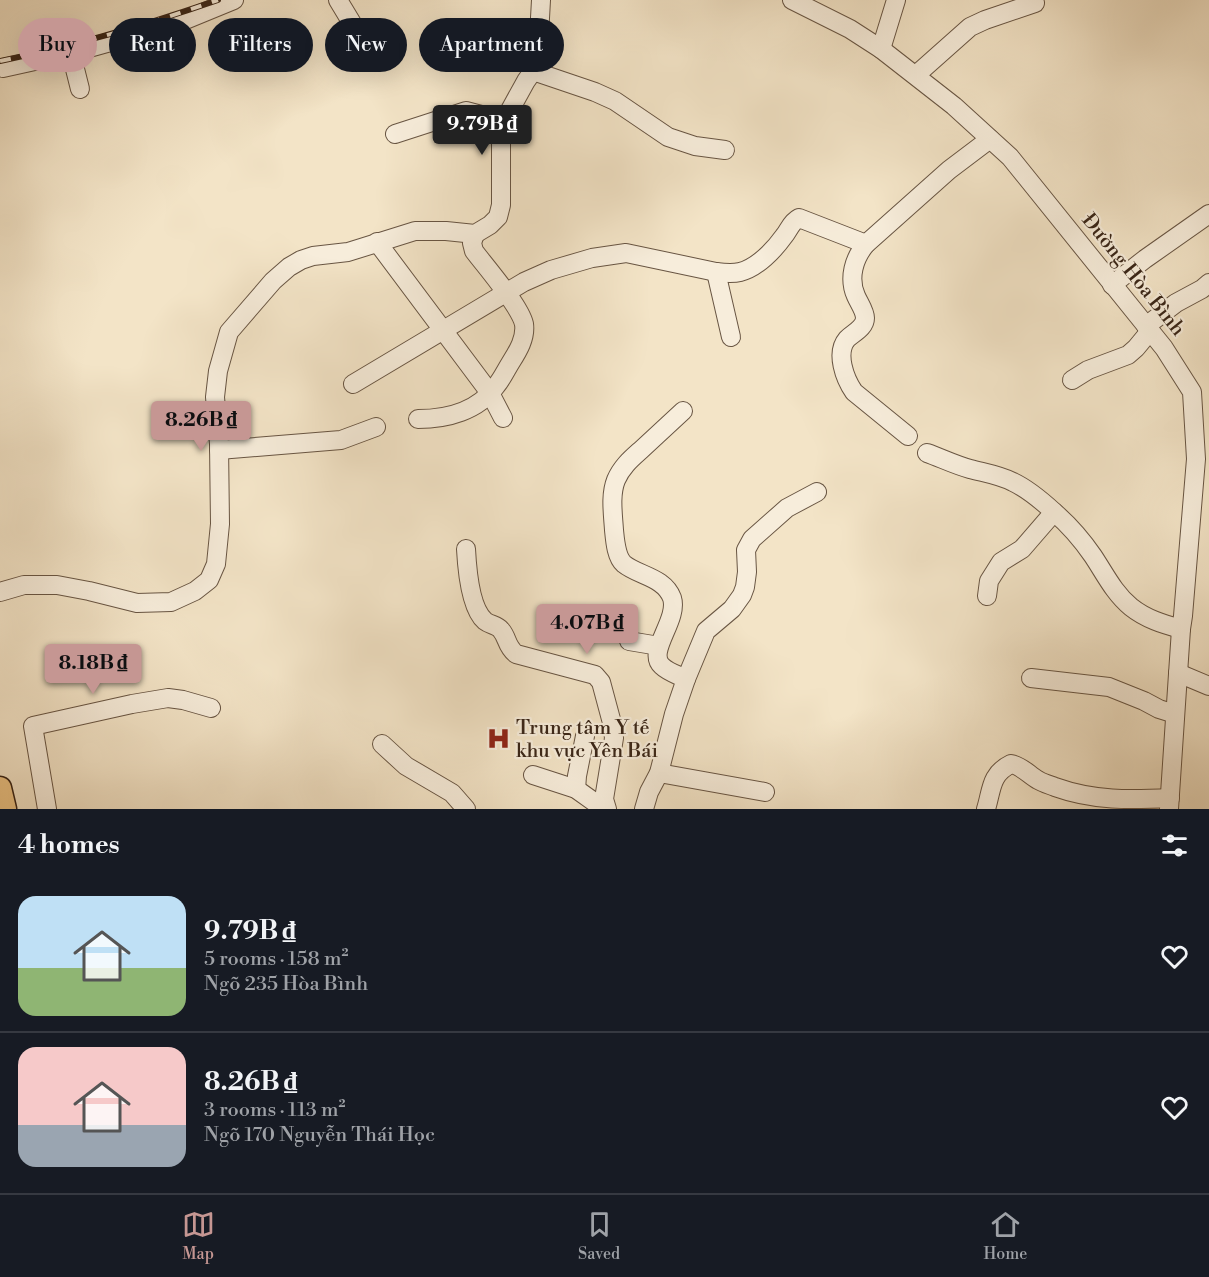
<!DOCTYPE html>
<html lang="en">
<head>
<meta charset="utf-8">
<style>
  body { margin:0; font-family:"Libre Bodoni",serif; background:#20242c; color:#f1f3f6; height:100vh; display:flex; flex-direction:column; font-size:22px; white-space:nowrap }
  * { box-sizing:border-box; margin:0 }
  p { font-size:20px; color:#9ea1a6 }
  .icon { flex:none; width:33px; height:33px; fill:none; stroke:currentColor; stroke-width:2; stroke-linecap:round; stroke-linejoin:round }
  .map { position:relative; height:809px; overflow:hidden }
  .details { display:flex; flex-direction:column; background:#171b24; flex:1 }
  .details>* { flex:none }
  .guide { position:absolute; left:18px; top:18px; width:600px; height:54px; display:flex; gap:12px }
  .price { position:absolute; translate:-50% -51px; padding:0 14px; border-radius:6px; background:#c59692; color:#111; font-size:20px; line-height:39px; filter:drop-shadow(0 2px 3px #0008) }
  .price::after { content:''; position:absolute; left:50%; top:36px; width:18px; height:14px; margin-left:-9px; background:inherit; clip-path:polygon(0 0,100% 0,50% 100%) }
  .price.on { background:#222; color:#fff }
  ul { padding:0; list-style:none }
  li { display:flex; align-items:center; gap:18px; height:150px; padding:0 18px }
  li+li { border-top:2px solid #363941 }
  li span { display:grid; place-items:center; flex:none; width:168px; height:120px; border-radius:18px; color:#555 }
  li>.icon { margin-inline-start:auto }
  span .icon { width:72px; height:72px; fill:#fffc; stroke-width:1 }
  li b { font-size:26px }
  h2 { display:flex; justify-content:space-between; align-items:center; height:72px; padding:0 18px; font-size:26px }
  .pill { padding:0 21px; border-radius:27px; background:#171b24; box-shadow:0 6px 24px #0002; font-size:21px; line-height:54px }
  .pill.on { background:#c59692; color:#111 }
  .dock { display:flex; justify-content:space-around; align-items:center; height:84px; border-top:2px solid #363941; background:#171b24; font-size:16px; color:#9ea1a6 }
  .dock a { display:grid; justify-items:center; gap:3px }
  .dock .on { color:#c59692 }
  .map>svg:first-child { display:block }
  .lines { fill:none; stroke-linecap:round; stroke-linejoin:round }
  .minor-casing { stroke:#685543; stroke-width:20 }
  .major-casing { stroke:#392517; stroke-width:25 }
  .minor { stroke:#f7eddb; stroke-width:18 }
  .major { stroke:#eac284; stroke-width:22 }
  .rail-casing { stroke:#392517; stroke-width:6 }
  .rail { stroke:#f7eddb; stroke-width:4; stroke-dasharray:11; stroke-linecap:butt }
  .labels { text-anchor:middle; dominant-baseline:central; stroke-width:4.5; stroke-linejoin:round; paint-order:stroke }
  .street-label { font-size:20px; fill:#392517; stroke:#f7eddb }
  .poi-label { font-size:20px; fill:#392517; stroke:#f7eddb; text-anchor:start }
</style>
</head>
<body>
<div class="map">
<svg width="1209" height="809" viewBox="0 0 1209 809">
  <rect width="100%" height="100%" fill="#f3e4c7"/>
  <filter id="stains"><feTurbulence type="fractalNoise" baseFrequency=".00333" numOctaves="4"/><feColorMatrix values="0 0 0 0 .2 0 0 0 0 .09 0 0 0 0 .02 0 0 0 .5 -.17"/></filter>
  <radialGradient id="worn" r=".72"><stop offset=".6" stop-color="#630" stop-opacity="0"/><stop offset="1" stop-color="#630" stop-opacity=".3"/></radialGradient>
  <g class="lines">
    <defs>
      <g id="minor">
        <polyline points="338,0 367,48"/>
        <polyline points="792,0 850,29 881,49 954,106 1010,157 1164,348 1192,392 1196,459 1183,616 1181,629 1169,809"/>
        <polyline points="881,49 896,0"/>
        <polyline points="71,53 80,89"/>
        <polyline points="3,68 71,53 178,23 234,0"/>
        <polyline points="533,71 595,92 615,101 668,137 695,146 725,150"/>
        <polyline points="916,75 970,27 985,20 1035,3"/>
        <polyline points="395,134 466,111 504,121"/>
        <polyline points="377,242 490,393 503,418"/>
        <polyline points="716,272 731,337"/>
        <polyline points="1112,285 1145,259 1209,214"/>
        <polyline points="1146,326 1176,303 1202,289 1209,283"/>
        <polyline points="1072,380 1088,370 1128,355 1136,348 1150,331"/>
        <path d="M353,384L524,282L551,270L592,258L626,253L716,272C724,273 732,274 740,272C757,268 774,250 784,236C789,230 791,222 799,218L866,244"/>
        <path d="M683,411C669,424 656,436 642,449C632,458 622,466 616,480C610,495 613,514 614,530C615,540 616,557 624,564C639,576 664,577 672,598C679,620 646,652 662,666C668,672 678,675 686,679"/>
        <path d="M418,419C447,419 478,411 496,386C502,379 506,370 511,362C518,351 526,338 524,324C520,306 486,267 474,251L472,243L475,234"/>
        <path d="M908,436L854,392C845,379 835,353 847,339C853,333 865,328 865,318C865,311 859,303 856,296C848,278 854,258 866,244L949,170L990,139"/>
        <polyline points="219,450 341,440 376,427"/>
        <path d="M927,453C941,458 955,465 970,469C985,473 999,475 1013,482C1028,489 1042,501 1054,512C1069,525 1082,540 1093,556C1105,574 1114,593 1131,607C1146,619 1163,624 1181,629"/>
        <path d="M466,549C467,568 470,608 485,621C490,625 497,625 501,630C508,638 506,646 516,654L595,675L601,682L612,723L614,738L604,799L607,809"/>
        <polyline points="0,592 24,585 57,585 89,591 137,603 171,602 195,591 209,580 216,564 220,524 219,444 215,397 218,371 229,332 273,281 289,267 301,260 313,256 348,252 415,231 446,231 475,234 490,225 498,217 501,205 501,143 504,121 526,81 533,71 538,54 541,0"/>
        <polyline points="987,596 989,581 1001,562 1022,549 1054,512"/>
        <polyline points="629,641 659,646"/>
        <polyline points="1178,673 1209,686"/>
        <polyline points="1031,678 1109,687 1144,701 1159,709 1175,714"/>
        <polyline points="382,744 406,766 452,793 466,809"/>
        <polyline points="659,773 765,792"/>
        <polyline points="533,775 576,789 604,809"/>
        <polyline points="576,789 577,776 585,736"/>
        <polyline points="47,809 33,726 132,704 168,698 183,700 211,708"/>
        <polyline points="644,809 649,792 659,773 674,714 686,679 706,631 732,609 742,595 745,587 747,572 746,550 752,539 787,508 817,492"/>
        <path d="M986,809C992,790 990,774 1011,764C1022,766 1029,775 1038,780C1043,783 1050,785 1055,787C1094,801 1130,800 1170,798"/>
      </g>
      <polyline id="major" points="0,788 5,809"/>
    </defs>
    <use href="#minor" class="minor-casing"/>
    <use href="#major" class="major-casing"/>
    <use href="#minor" class="minor"/>
    <use href="#major" class="major"/>
    <defs>
      <path id="rail" d="M0,61C74,46 146,25 218,0"/>
    </defs>
    <use href="#rail" class="rail-casing"/>
    <use href="#rail" class="rail"/>
  </g>
  <defs>
    <symbol id="hospital-bare" viewBox="-9 -9 18 18"><path d="M-5-5h3v3.5h4V-5h3V5h-3V1.5h-4V5h-3Z" fill="#8f2418" stroke="#f7eddb" stroke-width="2.5" paint-order="stroke"/></symbol>
  </defs>
  <g fill-rule="evenodd">
    <use href="#hospital-bare" x="482" y="722" width="33" height="33"/>
  </g>
  <g class="labels">
    <g class="street-label">
      <text transform="translate(1133 275) rotate(51)">Đường Hòa Bình</text>
    </g>
    <g class="poi-label">
      <text x="516" y="728">Trung tâm Y tế<tspan x="516" dy="23">khu vực Yên Bái</tspan></text>
    </g>
  </g>
  <rect width="100%" height="100%" filter="url(#stains)"/>
  <rect width="100%" height="100%" fill="url(#worn)"/>
</svg>
<b class="price on" style="left:482px;top:156px">9.79B ₫</b>
<b class="price" style="left:201px;top:452px">8.26B ₫</b>
<b class="price" style="left:587px;top:655px">4.07B ₫</b>
<b class="price" style="left:93px;top:695px">8.18B ₫</b>
<div class="guide">
<a class="pill on">Buy</a>
<a class="pill">Rent</a>
<a class="pill">Filters</a>
<a class="pill">New</a>
<a class="pill">Apartment</a>
</div>
</div>
<section class="details">
<h2>4 homes<svg class="icon" aria-label="filters" viewBox="0 0 24 24"><path d="M4 7h16M4 17h16"/><circle cx="9" cy="7" r="2"/><circle cx="15" cy="17" r="2"/></svg></h2>
<ul>
<li><span style="background:linear-gradient(#bfe0f5 60%,#8fb573 0)"><svg class="icon" aria-label="home" viewBox="0 0 24 24"><path d="M3 11l9-7 9 7M6 9v11h12V9"/></svg></span><div><b>9.79B ₫</b><p>5 rooms · 158 m²</p><p>Ngõ 235 Hòa Bình</p></div><svg class="icon" aria-label="heart" viewBox="0 0 24 24"><path d="M12 20l-8-8c-3-5 5-10 8-4 3-6 11-1 8 4z"/></svg></li>
<li><span style="background:linear-gradient(#f6c9c9 65%,#9aa5b1 0)"><svg class="icon" aria-label="home" viewBox="0 0 24 24"><path d="M3 11l9-7 9 7M6 9v11h12V9"/></svg></span><div><b>8.26B ₫</b><p>3 rooms · 113 m²</p><p>Ngõ 170 Nguyễn Thái Học</p></div><svg class="icon" aria-label="heart" viewBox="0 0 24 24"><path d="M12 20l-8-8c-3-5 5-10 8-4 3-6 11-1 8 4z"/></svg></li>
</ul>
</section>
<nav class="dock">
<a class="on"><svg class="icon" aria-label="map" viewBox="0 0 24 24"><path d="M3 6l6-2 6 2 6-2v14l-6 2-6-2-6 2zM9 4v14M15 6v14"/></svg>Map</a>
<a><svg class="icon" aria-label="saved" viewBox="0 0 24 24"><path d="M7 4h10v16l-5-4-5 4z"/></svg>Saved</a>
<a><svg class="icon" aria-label="home" viewBox="0 0 24 24"><path d="M3 11l9-7 9 7M6 9v11h12V9"/></svg>Home</a>
</nav>
</body>
</html>
